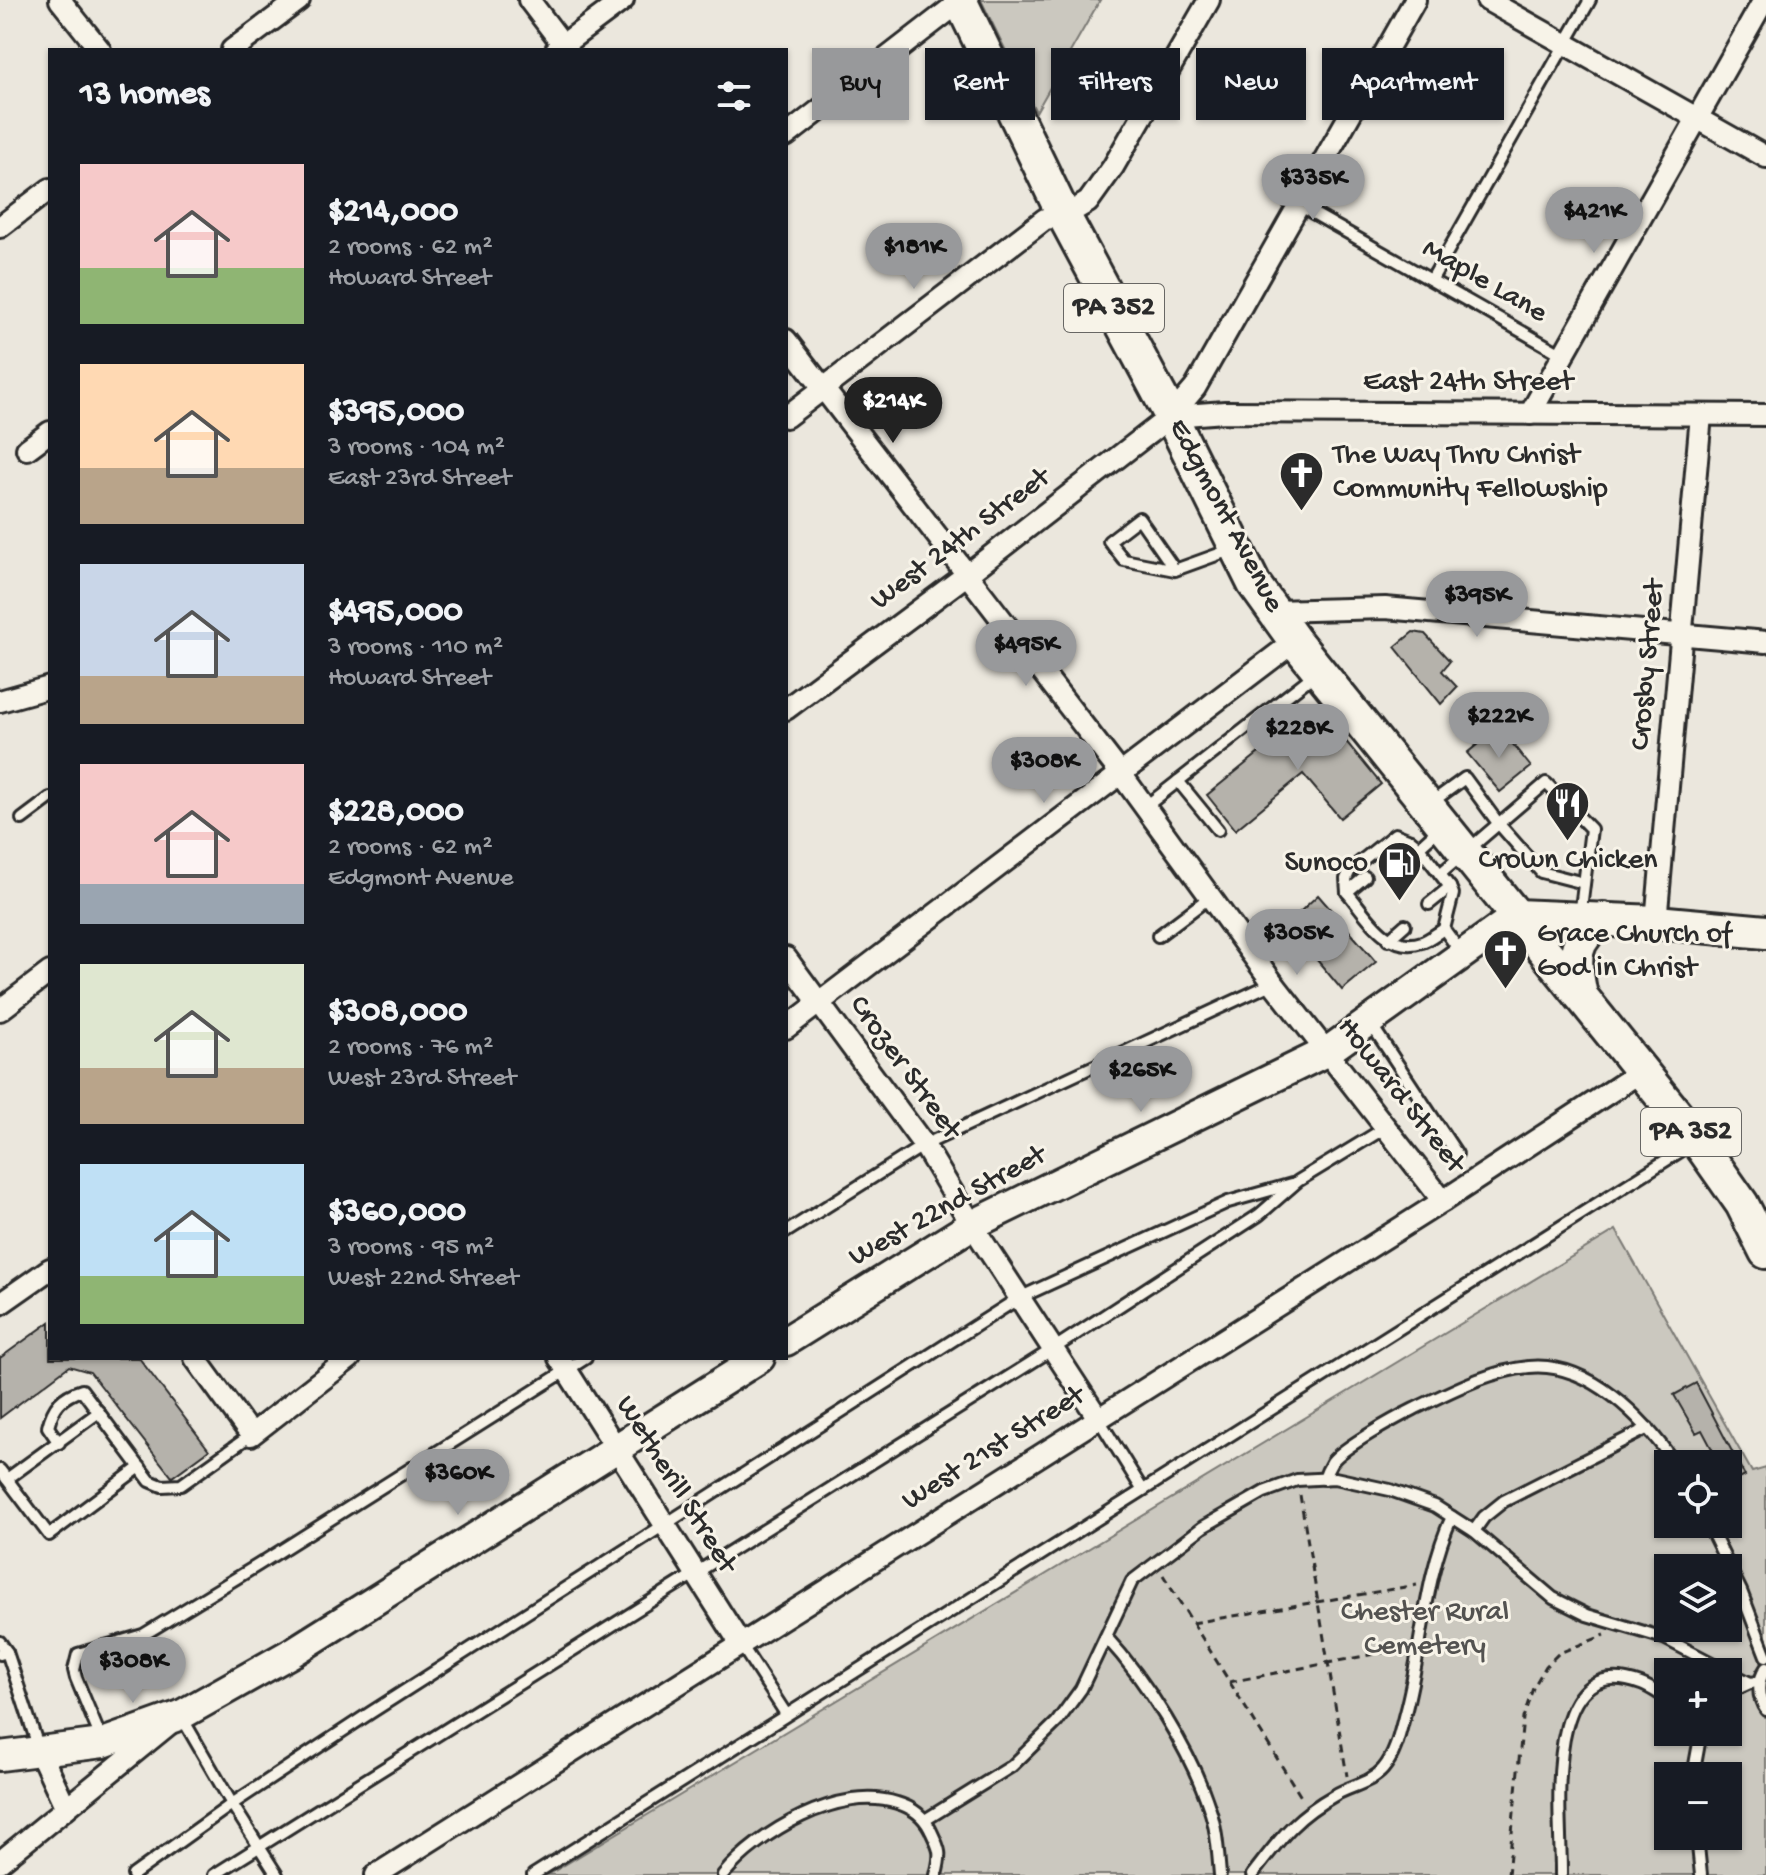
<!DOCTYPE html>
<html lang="en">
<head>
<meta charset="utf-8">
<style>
  body { margin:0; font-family:"Gochi Hand",sans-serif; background:#242831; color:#f1f3f6; height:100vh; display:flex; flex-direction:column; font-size:30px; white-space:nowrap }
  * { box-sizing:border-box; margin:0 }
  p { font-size:26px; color:#9ea1a6 }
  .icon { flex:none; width:44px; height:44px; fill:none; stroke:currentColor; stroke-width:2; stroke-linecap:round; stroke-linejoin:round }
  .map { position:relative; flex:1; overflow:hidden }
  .panel { position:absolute; left:48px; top:48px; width:740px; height:1312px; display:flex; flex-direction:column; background:#171b24; border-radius:0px; box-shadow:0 2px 6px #0004 }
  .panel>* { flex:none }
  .top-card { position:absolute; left:812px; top:48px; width:760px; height:72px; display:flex; gap:16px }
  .fabs { position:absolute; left:1654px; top:1450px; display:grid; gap:16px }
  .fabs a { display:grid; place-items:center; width:88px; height:88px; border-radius:0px; background:#171b24; box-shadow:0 2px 6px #0004; font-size:40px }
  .price { position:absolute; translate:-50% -68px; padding:0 18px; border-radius:28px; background:#98999b; color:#111; font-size:26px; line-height:52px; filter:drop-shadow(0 2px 4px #0008) }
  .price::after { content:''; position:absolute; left:50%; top:48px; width:24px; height:18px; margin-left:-12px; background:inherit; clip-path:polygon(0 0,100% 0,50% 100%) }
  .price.selected { background:#222; color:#fff }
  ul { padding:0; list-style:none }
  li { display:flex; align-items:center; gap:24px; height:200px; padding:0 32px }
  li span { display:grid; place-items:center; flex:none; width:224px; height:160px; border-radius:0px; color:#555 }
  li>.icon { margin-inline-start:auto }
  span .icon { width:96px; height:96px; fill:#fffc; stroke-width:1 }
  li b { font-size:34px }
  h2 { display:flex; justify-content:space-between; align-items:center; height:96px; padding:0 32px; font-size:34px }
  .chip { padding:0 28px; border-radius:0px; background:#171b24; box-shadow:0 2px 6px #0004; font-size:28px; line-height:72px }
  .chip.selected { background:#98999b; color:#111 }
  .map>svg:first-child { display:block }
  .green { fill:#cbc8bf; stroke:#7b7a75; stroke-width:2; fill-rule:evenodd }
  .building { fill:#b5b2ab; stroke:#2b2b2b; stroke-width:2 }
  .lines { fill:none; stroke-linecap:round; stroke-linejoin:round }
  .lane-casing { stroke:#2b2b2b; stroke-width:16 }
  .street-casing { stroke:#2b2b2b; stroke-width:26 }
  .secondary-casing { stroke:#2b2b2b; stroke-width:34 }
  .primary-casing { stroke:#2b2b2b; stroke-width:38 }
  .path { stroke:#2b2b2b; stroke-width:3; stroke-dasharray:8 6; stroke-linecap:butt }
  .lane { stroke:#f7f3e8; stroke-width:10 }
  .street { stroke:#f7f3e8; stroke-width:20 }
  .secondary { stroke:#f7f3e8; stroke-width:28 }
  .primary { stroke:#f7f3e8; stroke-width:32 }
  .labels { text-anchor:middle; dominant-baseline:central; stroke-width:6; stroke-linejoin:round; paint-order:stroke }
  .shield { fill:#f7f3e8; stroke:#686764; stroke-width:2 }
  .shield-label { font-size:28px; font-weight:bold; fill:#2b2b2b }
  .street-label { font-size:30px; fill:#2b2b2b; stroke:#f7f3e8 }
  .poi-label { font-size:30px; fill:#2b2b2b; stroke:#f7f3e8; text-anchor:start }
  .park-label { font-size:30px; fill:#535250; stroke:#f7f3e8 }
</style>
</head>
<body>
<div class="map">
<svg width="1766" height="1875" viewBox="0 0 1766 1875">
  <rect width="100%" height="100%" fill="#ebe7dd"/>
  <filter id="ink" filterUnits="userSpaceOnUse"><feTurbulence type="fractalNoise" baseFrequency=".0125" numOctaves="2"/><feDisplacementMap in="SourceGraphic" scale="16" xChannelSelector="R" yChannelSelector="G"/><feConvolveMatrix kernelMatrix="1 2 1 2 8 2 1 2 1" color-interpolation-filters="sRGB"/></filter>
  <g filter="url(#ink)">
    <g class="green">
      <polygon points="981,0 1100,0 1036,112"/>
      <path d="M1616,1230L1752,1472L1766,1468V1875H548ZM1668,1464H1728V1524H1668ZM1668,1568H1728V1628H1668ZM1668,1672H1728V1732H1668ZM1668,1776H1728V1836H1668Z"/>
    </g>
    <g class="building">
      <polygon points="1413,632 1425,634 1450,661 1442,671 1457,687 1441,704 1395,647"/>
      <polygon points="1317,706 1381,784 1340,818 1303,774 1235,830 1207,795"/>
      <polygon points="1499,727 1531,767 1500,792 1467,753"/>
      <polygon points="1318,895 1376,962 1342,990 1287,924"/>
      <polygon points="50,1322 50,1358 139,1358 209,1450 172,1477 90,1372 69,1366 0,1418 0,1358"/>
      <polygon points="1696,1383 1745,1476 1728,1485 1728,1464 1720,1464 1702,1430 1696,1433 1674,1395"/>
    </g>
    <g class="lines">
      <defs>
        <g id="lane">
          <polyline points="1297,204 1563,355"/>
          <polyline points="1432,279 1590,0"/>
          <polyline points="1175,570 1124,560 1109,541 1139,518 1175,570 1233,549"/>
          <polyline points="1178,781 1218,830"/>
          <polyline points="1432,802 1465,778 1498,823 1541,872 1584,883"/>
          <polyline points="1145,807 1315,674"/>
          <polyline points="22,819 50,798"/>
          <polyline points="1439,829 1419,847 1450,887 1453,894 1444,929 1462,954"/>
          <polyline points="1390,856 1410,840"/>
          <polyline points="1440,874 1546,783 1591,829 1580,916"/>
          <path d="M1365,877L1347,892C1366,914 1387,954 1422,942C1429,940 1437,933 1444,929"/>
          <polyline points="1347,892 1346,879 1350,870 1395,834 1410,840 1419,847"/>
          <polyline points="1429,904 1450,887"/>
          <polyline points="1158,936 1210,897"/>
          <polyline points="1388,940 1405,925"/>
          <polyline points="1371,1024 1457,1154"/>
          <polyline points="786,1232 924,1145 1273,983"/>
          <polyline points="1098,1418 1142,1489"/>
          <path d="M59,1443L48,1427C53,1406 62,1396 82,1390L150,1481L162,1486L181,1485L251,1435"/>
          <polyline points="0,1470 49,1535 140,1467"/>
          <polyline points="7,1479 99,1412"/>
          <path d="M1324,1479C1326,1473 1329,1467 1332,1462C1343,1447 1396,1418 1414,1409C1450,1392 1488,1371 1529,1367C1589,1361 1644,1418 1675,1464"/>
          <polyline points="1708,1524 1741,1591 1766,1656"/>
          <polyline points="1474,1531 1484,1517 1504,1501 1648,1428"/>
          <path d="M1106,1637C1146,1680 1191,1752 1209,1807C1217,1829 1218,1853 1220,1875"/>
          <polyline points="0,1642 7,1652"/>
          <polyline points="740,1643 786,1714"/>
          <polyline points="0,1654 7,1652 39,1749"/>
          <path d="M1766,1668C1757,1681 1757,1697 1766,1710"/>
          <polyline points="1728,1693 1750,1683"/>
          <polyline points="181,1716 232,1804 277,1875"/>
          <polyline points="102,1741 76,1678 74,1670 78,1654 143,1635 258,1565 586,1358"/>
          <polyline points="1693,1776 1701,1732"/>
          <polyline points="925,1820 1012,1766 1057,1722 1081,1689 1132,1581 1203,1527 1264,1492 1297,1480 1335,1478 1390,1490 1435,1506 1474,1531 1553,1598 1587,1615 1664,1638 1750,1683 1759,1682"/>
          <polyline points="1697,1836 1701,1875"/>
          <polyline points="133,1875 232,1804 370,1713 1019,1298 1228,1202 1292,1184"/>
          <polyline points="214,1875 1053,1349 1259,1215 1298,1181 1385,1128"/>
          <polyline points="533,1875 1695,1142"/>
          <path d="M723,1875C758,1832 841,1784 897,1803C911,1807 923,1815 930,1829C940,1850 942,1852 936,1875"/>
          <path d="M1252,1875C1280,1839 1294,1818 1335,1795C1350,1786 1371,1783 1383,1769C1396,1754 1400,1732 1405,1713C1422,1651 1425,1573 1452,1517"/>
          <path d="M1561,1875C1562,1823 1538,1646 1641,1684C1650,1687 1659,1694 1668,1699"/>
        </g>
        <g id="street">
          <polyline points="60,0 100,50"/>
          <polyline points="529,0 567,50"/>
          <polyline points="1487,0 1766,157"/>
          <polyline points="232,50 299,0"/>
          <polyline points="556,50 623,0"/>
          <polyline points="786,136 962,0"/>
          <polyline points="0,227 50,189"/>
          <polyline points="786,340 1121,774 1273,983 1443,1201"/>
          <polyline points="1530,414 1764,0"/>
          <polyline points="1171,416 1225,412 1766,415"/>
          <polyline points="786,417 1045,219 1064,216 1088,202 1113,167 1209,0"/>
          <polyline points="27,449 50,432"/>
          <polyline points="1273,611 1385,608 1766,642"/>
          <polyline points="0,701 50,687"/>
          <polyline points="786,709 965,576 1171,416 1195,388 1415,0"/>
          <polyline points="1656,922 1701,415"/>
          <polyline points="786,958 924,1145 972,1225 1098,1418"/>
          <polyline points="0,1010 50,972"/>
          <polyline points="786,1028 1295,641"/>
          <polyline points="0,1304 50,1269"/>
          <polyline points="195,1358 251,1435 350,1358"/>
          <polyline points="559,1358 740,1643"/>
          <polyline points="40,1752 66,1808"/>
          <polyline points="0,1862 168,1725"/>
          <polyline points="376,1875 1443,1201 1642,1071"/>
        </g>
        <g id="secondary">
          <polyline points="786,1341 972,1225 1328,1051 1516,916"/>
          <polyline points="0,1756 103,1743 181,1715 293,1652 760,1358"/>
        </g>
        <g id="primary">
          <polyline points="960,0 1064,216 1171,416 1254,584 1295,641 1697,1140 1742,1204 1766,1252"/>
          <polyline points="1516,916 1656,922 1766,932"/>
          <path d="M1581,996C1574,960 1570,942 1603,919"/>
        </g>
      </defs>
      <use href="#lane" class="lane-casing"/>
      <use href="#street" class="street-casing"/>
      <use href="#secondary" class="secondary-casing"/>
      <use href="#primary" class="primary-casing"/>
      <g class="path">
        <polyline points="1300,1495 1347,1776"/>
        <polyline points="1163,1575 1303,1800"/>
        <polyline points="1192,1623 1417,1585"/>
        <polyline points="1229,1682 1406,1648"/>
        <polyline points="1508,1875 1523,1718 1533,1688 1546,1666 1559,1653 1605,1635"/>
      </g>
      <use href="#lane" class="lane"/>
      <use href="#street" class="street"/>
      <use href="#secondary" class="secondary"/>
      <use href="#primary" class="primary"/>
    </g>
  </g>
  <defs>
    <symbol id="church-pin" viewBox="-11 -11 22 30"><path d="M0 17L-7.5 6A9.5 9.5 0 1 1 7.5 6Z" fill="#2b2b2b" stroke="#f7f3e8"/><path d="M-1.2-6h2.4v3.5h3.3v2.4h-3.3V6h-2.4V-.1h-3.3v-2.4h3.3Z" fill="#fff"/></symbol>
    <symbol id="restaurant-pin" viewBox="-11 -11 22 30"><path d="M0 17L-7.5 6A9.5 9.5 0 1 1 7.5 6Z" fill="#2b2b2b" stroke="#f7f3e8"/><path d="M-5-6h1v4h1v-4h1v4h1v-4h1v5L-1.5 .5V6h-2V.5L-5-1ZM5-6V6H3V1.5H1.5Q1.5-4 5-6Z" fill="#fff"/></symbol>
    <symbol id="fuel-pin" viewBox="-11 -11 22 30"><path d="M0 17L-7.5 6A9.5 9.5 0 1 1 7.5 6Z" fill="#2b2b2b" stroke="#f7f3e8"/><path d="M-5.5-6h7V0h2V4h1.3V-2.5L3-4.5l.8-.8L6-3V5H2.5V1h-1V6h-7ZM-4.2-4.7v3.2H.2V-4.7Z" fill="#fff"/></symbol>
  </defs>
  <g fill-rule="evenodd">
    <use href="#church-pin" x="1276" y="448" width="51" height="69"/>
    <use href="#restaurant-pin" x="1542" y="778" width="51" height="69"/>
    <use href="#fuel-pin" x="1374" y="838" width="51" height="69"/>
    <use href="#church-pin" x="1480" y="926" width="51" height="69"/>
  </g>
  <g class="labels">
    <g class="shield">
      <rect x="1064" y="284" width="100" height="48" rx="6"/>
      <rect x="1641" y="1108" width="100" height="48" rx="6"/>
    </g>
    <g class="shield-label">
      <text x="1114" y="308">PA 352</text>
      <text x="1691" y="1132">PA 352</text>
    </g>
    <g class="street-label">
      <text transform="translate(1484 282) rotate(30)">Maple Lane</text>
      <text x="1468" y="383">East 24th Street</text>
      <text transform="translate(1225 516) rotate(62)">Edgmont Avenue</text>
      <text transform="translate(961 540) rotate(-37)">West 24th Street</text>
      <text transform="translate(1649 665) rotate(-85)">Crosby Street</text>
      <text transform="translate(904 1068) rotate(54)">Crozer Street</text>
      <text transform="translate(1400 1096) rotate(52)">Howard Street</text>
      <text transform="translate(948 1207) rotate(-29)">West 22nd Street</text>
      <text transform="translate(994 1449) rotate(-32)">West 21st Street</text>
      <text transform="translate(675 1485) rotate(58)">Wetherill Street</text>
    </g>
    <g class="poi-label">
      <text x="1333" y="456">The Way Thru Christ<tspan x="1333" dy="34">Community Fellowship</tspan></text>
      <text x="1568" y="861" text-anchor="middle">Crown Chicken</text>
      <text x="1368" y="864" text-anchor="end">Sunoco</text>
      <text x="1537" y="935">Grace Church of<tspan x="1537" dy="34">God in Christ</tspan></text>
    </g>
    <g class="park-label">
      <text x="1425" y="1613">Chester Rural<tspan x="1425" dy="34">Cemetery</tspan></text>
    </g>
  </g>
</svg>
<div class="fabs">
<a><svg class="icon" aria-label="locate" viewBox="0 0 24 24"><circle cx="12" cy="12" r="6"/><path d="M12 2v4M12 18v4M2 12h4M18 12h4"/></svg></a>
<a><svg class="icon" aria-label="layers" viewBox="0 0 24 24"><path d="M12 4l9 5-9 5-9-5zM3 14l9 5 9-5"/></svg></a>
<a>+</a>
<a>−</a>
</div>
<b class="price" style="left:1313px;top:222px">$335K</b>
<b class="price" style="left:1594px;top:255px">$421K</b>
<b class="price" style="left:914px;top:291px">$181K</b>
<b class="price selected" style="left:893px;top:445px">$214K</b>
<b class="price" style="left:1477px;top:639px">$395K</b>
<b class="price" style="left:1026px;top:688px">$495K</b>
<b class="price" style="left:1499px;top:760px">$222K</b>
<b class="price" style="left:1298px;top:772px">$228K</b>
<b class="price" style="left:1044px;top:805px">$308K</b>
<b class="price" style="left:1297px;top:977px">$305K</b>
<b class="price" style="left:1141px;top:1114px">$265K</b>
<b class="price" style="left:458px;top:1517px">$360K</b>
<b class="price" style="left:133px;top:1705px">$308K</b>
<div class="top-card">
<a class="chip selected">Buy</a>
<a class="chip">Rent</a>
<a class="chip">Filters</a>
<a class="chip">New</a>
<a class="chip">Apartment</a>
</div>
<section class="panel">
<h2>13 homes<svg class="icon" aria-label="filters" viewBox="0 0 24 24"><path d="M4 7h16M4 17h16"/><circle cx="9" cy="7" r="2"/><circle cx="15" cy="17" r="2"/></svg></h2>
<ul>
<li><span style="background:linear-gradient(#f6c9c9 65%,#8fb573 0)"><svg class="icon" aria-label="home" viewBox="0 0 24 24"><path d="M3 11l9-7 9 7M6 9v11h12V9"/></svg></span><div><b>$214,000</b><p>2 rooms · 62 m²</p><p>Howard Street</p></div></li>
<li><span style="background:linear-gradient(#ffd9b3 65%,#b9a48a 0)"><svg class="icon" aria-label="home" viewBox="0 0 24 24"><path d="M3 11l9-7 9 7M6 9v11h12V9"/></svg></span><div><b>$395,000</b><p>3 rooms · 104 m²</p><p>East 23rd Street</p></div></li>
<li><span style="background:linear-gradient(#c9d6e8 70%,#b9a48a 0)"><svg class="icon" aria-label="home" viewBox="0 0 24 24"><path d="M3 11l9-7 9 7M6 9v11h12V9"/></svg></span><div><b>$495,000</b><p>3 rooms · 110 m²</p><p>Howard Street</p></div></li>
<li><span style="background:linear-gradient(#f6c9c9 75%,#9aa5b1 0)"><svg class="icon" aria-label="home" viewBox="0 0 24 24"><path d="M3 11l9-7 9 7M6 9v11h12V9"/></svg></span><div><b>$228,000</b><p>2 rooms · 62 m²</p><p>Edgmont Avenue</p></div></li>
<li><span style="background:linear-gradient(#dfe7d0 65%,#b9a48a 0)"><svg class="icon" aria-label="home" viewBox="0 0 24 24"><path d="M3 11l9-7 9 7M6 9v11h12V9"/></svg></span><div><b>$308,000</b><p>2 rooms · 76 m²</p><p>West 23rd Street</p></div></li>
<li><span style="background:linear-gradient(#bfe0f5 70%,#8fb573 0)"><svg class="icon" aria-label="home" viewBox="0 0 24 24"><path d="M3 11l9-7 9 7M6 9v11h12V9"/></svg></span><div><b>$360,000</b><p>3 rooms · 95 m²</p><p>West 22nd Street</p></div></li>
</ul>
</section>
</div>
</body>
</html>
